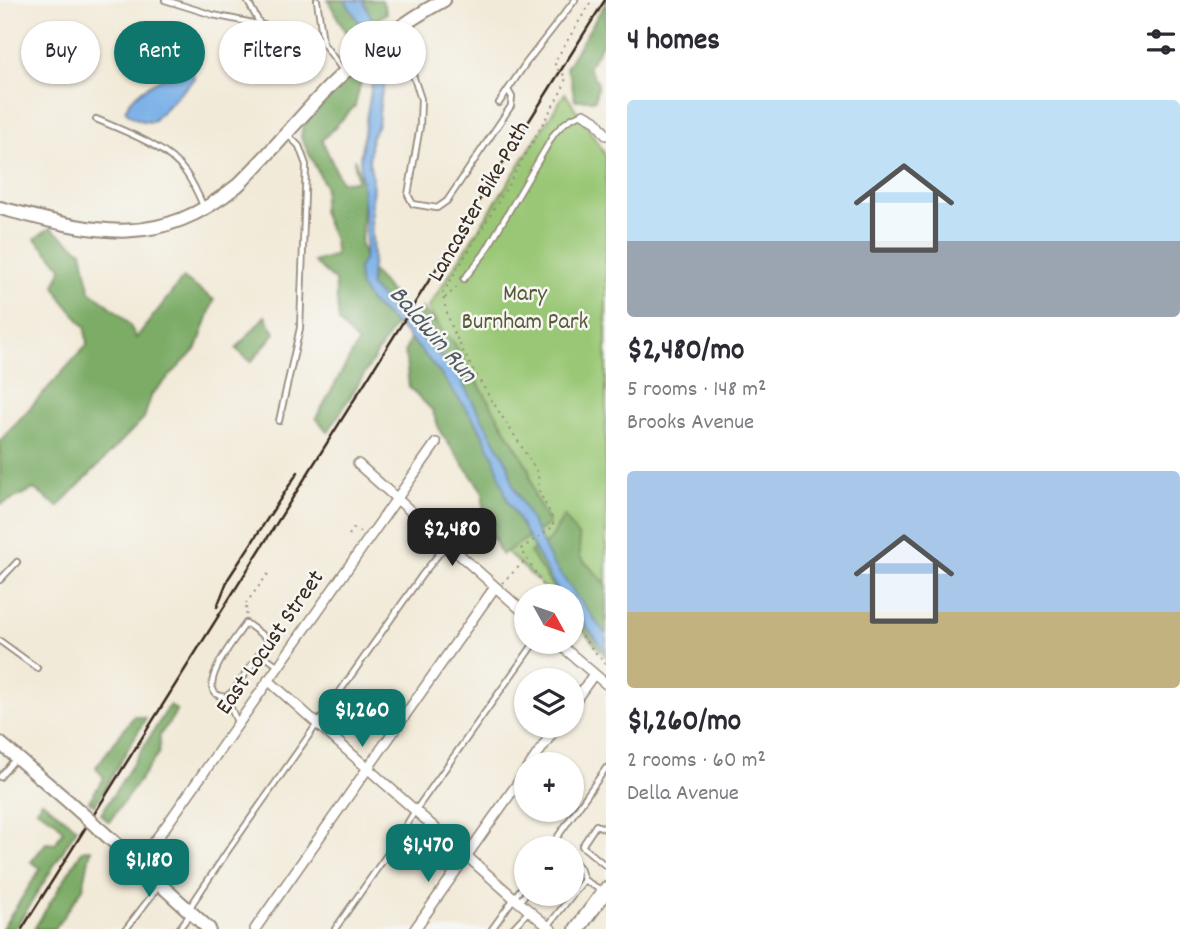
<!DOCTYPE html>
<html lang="en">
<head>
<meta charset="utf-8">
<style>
  body { margin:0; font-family:Dekko,sans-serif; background:#f2f2f3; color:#2b2b33; height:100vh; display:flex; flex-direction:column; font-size:26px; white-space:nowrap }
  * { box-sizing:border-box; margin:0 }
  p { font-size:23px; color:#7c7c81 }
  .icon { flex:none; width:38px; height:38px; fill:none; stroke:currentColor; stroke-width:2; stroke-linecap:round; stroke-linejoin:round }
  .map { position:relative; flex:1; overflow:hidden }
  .side { display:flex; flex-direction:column; background:#fff; width:595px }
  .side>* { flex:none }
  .hud { position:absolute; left:21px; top:21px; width:480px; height:63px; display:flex; gap:14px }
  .needle { width:46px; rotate:130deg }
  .tools { position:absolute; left:514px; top:584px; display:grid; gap:14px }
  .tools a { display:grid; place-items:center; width:70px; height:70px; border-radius:50%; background:#fff; box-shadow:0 2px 5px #0004; font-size:35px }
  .price { position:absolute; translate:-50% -60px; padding:0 16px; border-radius:14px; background:#0f766e; color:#fff; font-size:23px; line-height:46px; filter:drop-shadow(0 2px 4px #0008) }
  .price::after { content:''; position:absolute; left:50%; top:42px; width:21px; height:16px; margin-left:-10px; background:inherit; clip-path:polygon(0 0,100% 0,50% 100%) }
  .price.on { background:#222; color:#fff }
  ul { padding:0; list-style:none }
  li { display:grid; align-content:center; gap:14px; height:371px; padding:0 21px }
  li span { display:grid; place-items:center; height:217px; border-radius:7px; color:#555 }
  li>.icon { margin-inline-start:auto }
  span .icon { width:126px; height:126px; fill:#fffc; stroke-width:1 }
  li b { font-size:30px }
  h2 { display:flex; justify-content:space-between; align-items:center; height:84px; padding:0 21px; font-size:30px }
  .pill { padding:0 24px; border-radius:32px; background:#fff; box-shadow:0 2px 5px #0004; font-size:24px; line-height:63px }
  .pill.on { background:#0f766e; color:#fff }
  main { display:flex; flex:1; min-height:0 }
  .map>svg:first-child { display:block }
  .green { fill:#9ac775; stroke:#6a784a; stroke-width:2 }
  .forest { fill:#7bac66; stroke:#5b6b42; stroke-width:2 }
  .water { fill:#78afe7; stroke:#5a6c82; stroke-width:2 }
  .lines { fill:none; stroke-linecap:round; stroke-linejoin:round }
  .lane-casing { stroke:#968a7b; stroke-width:8 }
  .street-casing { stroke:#968a7b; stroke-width:12 }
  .secondary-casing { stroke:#968a7b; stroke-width:16 }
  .primary-casing { stroke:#968a7b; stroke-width:18 }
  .path { stroke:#968a7b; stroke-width:2; stroke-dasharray:2 5; stroke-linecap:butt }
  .lane { stroke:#fff; stroke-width:4.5 }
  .street { stroke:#fff; stroke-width:9 }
  .secondary { stroke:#fff; stroke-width:12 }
  .primary { stroke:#fff; stroke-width:14 }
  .rail { stroke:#3b2a1e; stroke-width:2.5 }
  .secondary-bridge-casing { stroke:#968a7b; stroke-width:16; stroke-linecap:butt }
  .secondary-bridge { stroke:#fff; stroke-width:12 }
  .labels { text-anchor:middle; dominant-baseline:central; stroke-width:5; stroke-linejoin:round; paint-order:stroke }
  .street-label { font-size:24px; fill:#3b2a1e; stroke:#f6f6f2 }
  .park-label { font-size:24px; fill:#585938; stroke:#f6f6f2 }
  .water-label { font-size:26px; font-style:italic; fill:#505964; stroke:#f6f6f2 }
</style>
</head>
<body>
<main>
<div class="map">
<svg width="606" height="929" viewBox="0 0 606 929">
  <rect width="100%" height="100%" fill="#f6f6f2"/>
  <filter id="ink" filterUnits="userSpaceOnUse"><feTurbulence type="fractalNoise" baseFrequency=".0143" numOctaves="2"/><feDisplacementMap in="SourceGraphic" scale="14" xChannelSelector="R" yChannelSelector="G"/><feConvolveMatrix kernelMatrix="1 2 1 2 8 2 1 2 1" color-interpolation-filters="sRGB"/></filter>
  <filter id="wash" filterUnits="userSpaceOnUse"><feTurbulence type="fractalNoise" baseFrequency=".00686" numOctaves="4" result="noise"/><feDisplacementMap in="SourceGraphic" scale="28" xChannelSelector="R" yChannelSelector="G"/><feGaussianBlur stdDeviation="1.57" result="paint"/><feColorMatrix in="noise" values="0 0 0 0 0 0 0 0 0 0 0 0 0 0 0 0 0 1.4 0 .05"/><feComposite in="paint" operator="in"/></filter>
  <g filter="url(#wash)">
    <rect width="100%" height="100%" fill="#f2ead8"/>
    <polygon class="green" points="565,93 606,156 606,639 572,597 555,597 481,528 503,503 503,434 428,308"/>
    <g class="forest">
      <polygon points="328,0 382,0 387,13 348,37"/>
      <polygon points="606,2 606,38 588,68 598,83 595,100 575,100 570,75 566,68"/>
      <polygon points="352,73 361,81 355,106 322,140 341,182 357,181 354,158 364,189 361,244 367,265 405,309 328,432 316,418 358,343 339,322 335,281 314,262 336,255 334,240 322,212 325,186 301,137 303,125"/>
      <path d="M50,228L82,251L90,291C108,305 128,316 136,338L183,278L214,300L197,348L152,394L144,418L58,507L34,489L0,505V441L87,345L85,327L62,299L55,286L62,267L35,239Z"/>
      <polygon points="422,308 454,343 528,467 535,497 549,524 501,555 483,512 483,492 441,433 432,410 409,387 405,352"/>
      <polygon points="265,316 275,333 251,362 236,349"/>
      <polygon points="564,516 579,537 580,557 606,584 606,657 572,618 572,597 559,597 530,552 550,540"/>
      <polygon points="170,705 177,711 160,735 159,753 109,822 101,814"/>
      <polygon points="134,716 146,718 95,805 89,801 104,778 96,767"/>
      <polygon points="42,801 77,828 15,929 2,929 41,868 31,862 46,843 55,844 63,831 56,821 36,809"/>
      <polygon points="91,849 83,888 55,929 34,929 82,851"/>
    </g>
    <g class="water">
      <path d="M345,0H363L376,27L384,38L392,57L381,96L378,124L371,139L369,161L373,180L371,217L373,257L370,286L456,372L508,464L513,485L553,564L606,635V651L572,609V597H563L555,586L507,499L494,458L479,427L440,373L417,346L401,329L370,302L360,286L358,270L364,258L366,241L360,158L372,84C390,56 358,24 345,0Z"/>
      <path d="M188,70L193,74L194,79L152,122C142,122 131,118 125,110C135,89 166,74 188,70Z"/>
    </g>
  </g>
  <g filter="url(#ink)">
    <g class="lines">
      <defs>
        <g id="lane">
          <polyline points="165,0 213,15 313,35 323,43 344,72"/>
          <polyline points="247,0 260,24"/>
          <polyline points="317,0 323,42"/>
          <polyline points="398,30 421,99 420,126 408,195 413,204 437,208 447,201 511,106 512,97 508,90"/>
          <polyline points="499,103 526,63 575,0"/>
          <path d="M96,119C126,132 167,146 186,173C194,184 199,196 204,208"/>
          <path d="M464,279L484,254L554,134C563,124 570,117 583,114"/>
          <polyline points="279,421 300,328 306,165 299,146 287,134"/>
          <polyline points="0,580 17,562"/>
          <path d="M246,623L269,640L234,690L226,697C189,695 237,636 246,623Z"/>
          <polyline points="0,641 37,668"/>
          <polyline points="260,653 277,665"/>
          <polyline points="226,697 238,724"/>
          <polyline points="0,777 16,758"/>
          <polyline points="606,829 596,825 582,846 606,866"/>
          <polyline points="549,849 606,768"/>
          <polyline points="572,859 580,868 584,880 601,890"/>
          <polyline points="519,902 527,892"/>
          <polyline points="548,926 584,880"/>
          <polyline points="126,929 159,886"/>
          <polyline points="179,929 188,917 192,904 229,849 422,575 447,544"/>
          <polyline points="335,929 393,846 415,811 535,642"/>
          <polyline points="492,929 527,880"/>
          <polyline points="512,929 528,912"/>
        </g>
        <g id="street">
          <polyline points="584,114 595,120 606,135"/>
          <polyline points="358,464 527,615"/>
          <polyline points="557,642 606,684"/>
          <polyline points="268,680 514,898 551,929"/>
          <polyline points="572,705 594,674"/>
          <polyline points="530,765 557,726"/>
          <polyline points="137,864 166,826 436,443"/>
          <polyline points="255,929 495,587"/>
          <polyline points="415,929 527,770"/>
        </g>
        <g id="secondary">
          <path d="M0,208C93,232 156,252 238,185C270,154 298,119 329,87C363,53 402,23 444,0"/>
          <polyline points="0,743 69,802"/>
          <polyline points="114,842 209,929"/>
        </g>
        <polyline id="primary" points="577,929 606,890"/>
      </defs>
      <use href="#lane" class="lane-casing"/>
      <use href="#street" class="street-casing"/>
      <use href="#secondary" class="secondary-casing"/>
      <use href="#primary" class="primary-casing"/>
      <g class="path">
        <polyline points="445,298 459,285"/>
        <polyline points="349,535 354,528 361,533"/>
        <polyline points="502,583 526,560"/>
        <path d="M550,597L521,549L554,526L551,515L539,491L538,474C512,427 447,344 443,293L503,194L563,88L566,77L555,67V61L592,0"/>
        <polyline points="246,615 248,610 244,606 268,574"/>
        <polyline points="572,626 606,664"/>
      </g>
      <use href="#lane" class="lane"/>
      <use href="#street" class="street"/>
      <use href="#secondary" class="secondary"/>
      <use href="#primary" class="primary"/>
      <g class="rail">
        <polyline points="217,607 228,579 298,472"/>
        <polyline points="22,929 605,0"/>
      </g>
      <defs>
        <polyline id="secondary-bridge" points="69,802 114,842"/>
      </defs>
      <use href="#secondary-bridge" class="secondary-bridge-casing"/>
      <use href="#secondary-bridge" class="secondary-bridge"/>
    </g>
  </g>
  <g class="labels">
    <g class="street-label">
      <text transform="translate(480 202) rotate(-60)">Lancaster Bike Path</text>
      <text transform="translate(271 643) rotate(-55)">East Locust Street</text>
    </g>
    <g class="park-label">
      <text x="525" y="295">Mary<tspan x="525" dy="28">Burnham Park</tspan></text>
    </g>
    <g class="water-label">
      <text transform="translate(432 335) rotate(49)">Baldwin Run</text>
    </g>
  </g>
</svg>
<div class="tools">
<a><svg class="needle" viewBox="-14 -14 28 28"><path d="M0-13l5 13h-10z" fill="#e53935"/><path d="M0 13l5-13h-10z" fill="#7c7c81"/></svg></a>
<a><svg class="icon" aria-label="layers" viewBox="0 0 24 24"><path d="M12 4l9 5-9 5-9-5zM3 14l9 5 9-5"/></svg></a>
<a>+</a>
<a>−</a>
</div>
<b class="price on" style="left:452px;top:568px">$2,480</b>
<b class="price" style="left:362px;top:749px">$1,260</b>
<b class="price" style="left:428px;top:884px">$1,470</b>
<b class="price" style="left:149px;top:899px">$1,180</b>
<div class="hud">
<a class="pill">Buy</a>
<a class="pill on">Rent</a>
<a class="pill">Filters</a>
<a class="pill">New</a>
</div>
</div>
<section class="side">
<h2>4 homes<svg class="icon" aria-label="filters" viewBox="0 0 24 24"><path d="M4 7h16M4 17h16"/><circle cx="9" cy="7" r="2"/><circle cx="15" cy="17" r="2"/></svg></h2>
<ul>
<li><span style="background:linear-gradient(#bfe0f5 65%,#9aa5b1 0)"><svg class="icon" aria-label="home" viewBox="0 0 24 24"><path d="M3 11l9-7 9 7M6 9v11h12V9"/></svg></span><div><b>$2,480/mo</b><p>5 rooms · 148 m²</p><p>Brooks Avenue</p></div></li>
<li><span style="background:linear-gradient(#a9c7e8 65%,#c2b280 0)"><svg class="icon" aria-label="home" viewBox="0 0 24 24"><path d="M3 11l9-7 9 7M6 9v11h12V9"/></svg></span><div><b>$1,260/mo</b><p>2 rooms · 60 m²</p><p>Della Avenue</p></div></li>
</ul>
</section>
</main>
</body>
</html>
